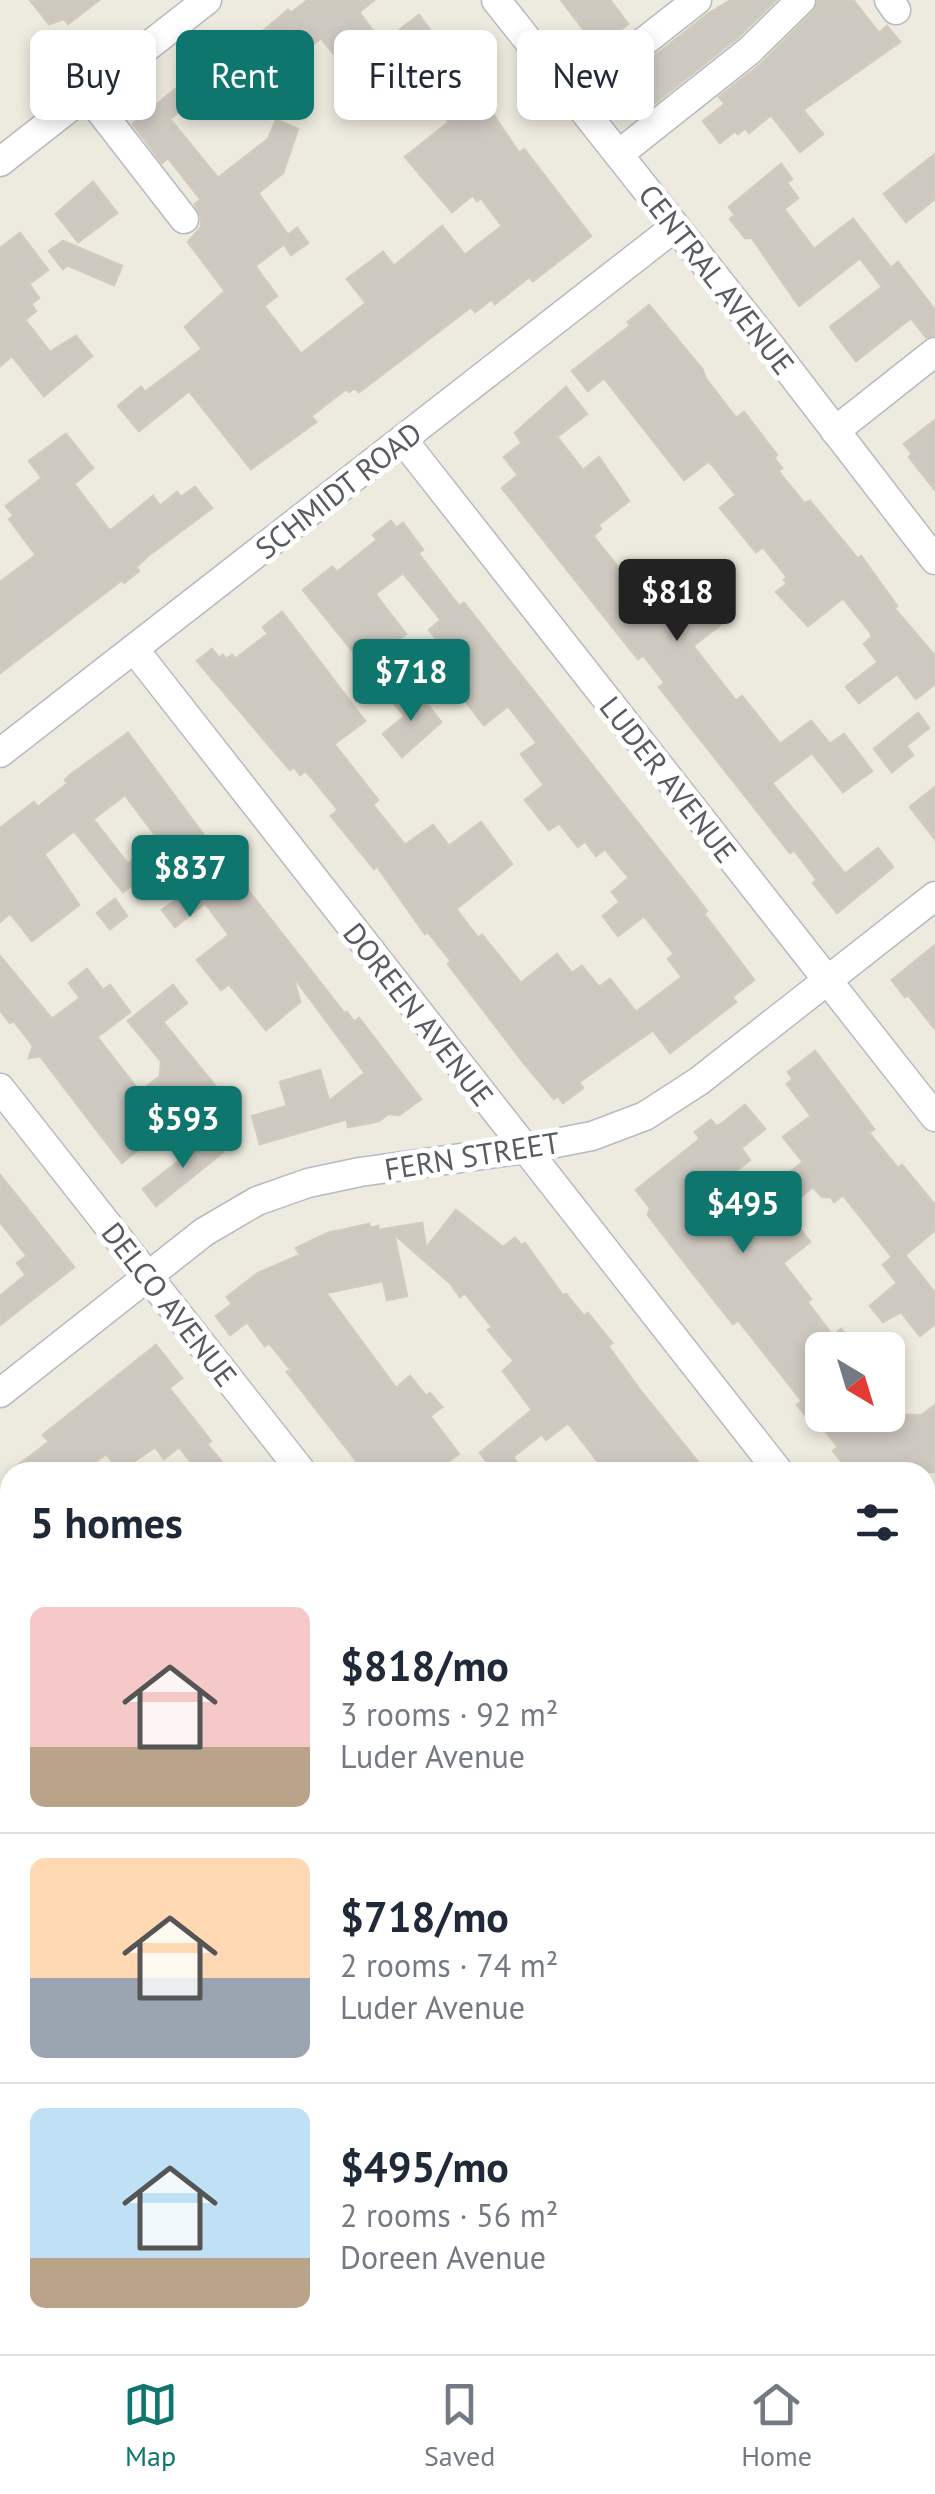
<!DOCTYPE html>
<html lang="en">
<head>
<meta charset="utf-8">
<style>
  body { margin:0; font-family:"PT Sans",sans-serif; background:#f6f6f7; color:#1f2937; height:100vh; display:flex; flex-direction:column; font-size:38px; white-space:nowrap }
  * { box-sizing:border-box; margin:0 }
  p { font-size:32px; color:#747a83 }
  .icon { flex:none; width:55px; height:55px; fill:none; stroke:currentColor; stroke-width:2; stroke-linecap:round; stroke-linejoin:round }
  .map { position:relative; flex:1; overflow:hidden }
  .drawer { position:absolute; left:0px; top:1462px; width:935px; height:892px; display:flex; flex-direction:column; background:#fff; border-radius:30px 30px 0 0; box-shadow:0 5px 15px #0003 }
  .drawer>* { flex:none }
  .banner { position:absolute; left:30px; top:30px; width:875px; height:90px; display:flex; gap:20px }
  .needle { width:65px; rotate:142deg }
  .tools { position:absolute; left:805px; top:1332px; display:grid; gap:20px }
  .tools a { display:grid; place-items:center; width:100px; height:100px; border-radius:15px; background:#fff; box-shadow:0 5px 15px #0003; font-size:50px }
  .price { position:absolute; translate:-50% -85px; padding:0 22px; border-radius:10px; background:#0f766e; color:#fff; font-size:32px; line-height:65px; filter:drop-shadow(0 2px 5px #0008) }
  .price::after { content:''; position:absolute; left:50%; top:60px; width:30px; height:22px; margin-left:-15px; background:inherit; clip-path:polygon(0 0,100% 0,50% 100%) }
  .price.current { background:#222; color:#fff }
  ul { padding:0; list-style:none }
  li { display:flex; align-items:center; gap:30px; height:250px; padding:0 30px }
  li+li { border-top:2px solid #e0e1e3 }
  li span { display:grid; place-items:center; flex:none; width:280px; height:200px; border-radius:15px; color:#555 }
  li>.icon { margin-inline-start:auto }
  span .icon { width:120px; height:120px; fill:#fffc; stroke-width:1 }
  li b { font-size:42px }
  h2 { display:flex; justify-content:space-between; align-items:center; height:120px; padding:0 30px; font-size:42px }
  .chip { padding:0 35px; border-radius:15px; background:#fff; box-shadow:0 5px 15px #0003; font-size:35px; line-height:90px }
  .chip.current { background:#0f766e; color:#fff }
  .tabs { display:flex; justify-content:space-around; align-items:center; height:140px; border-top:2px solid #e0e1e3; background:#fff; font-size:28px; color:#747a83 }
  .tabs a { display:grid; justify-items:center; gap:5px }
  .tabs .current { color:#0f766e }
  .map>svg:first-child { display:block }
  .building { fill:#cdc8c0; stroke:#d2cbbd; stroke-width:2.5; fill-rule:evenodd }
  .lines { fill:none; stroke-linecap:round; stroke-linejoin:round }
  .minor-casing { stroke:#b7bac0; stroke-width:31 }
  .major-casing { stroke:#fecb47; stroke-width:39 }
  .minor { stroke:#fff; stroke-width:28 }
  .major { stroke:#fff0a2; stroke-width:35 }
  .labels { text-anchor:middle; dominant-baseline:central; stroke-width:10; stroke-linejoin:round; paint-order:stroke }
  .street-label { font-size:30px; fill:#585c62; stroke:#fff }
</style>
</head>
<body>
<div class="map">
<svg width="935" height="2354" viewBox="0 0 935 2354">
  <rect width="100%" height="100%" fill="#edeadf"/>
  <g class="building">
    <polygon points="30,0 99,0 68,24 64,19 49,24"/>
    <path d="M308,0H374L359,12L382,43L419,15L439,42L428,51L457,88L461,84L479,102L483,99L519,153L524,149L591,236L533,281L529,277L495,304L492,299L475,312L471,307L359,392L355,388L349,392L346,389L311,416L316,422L251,469L189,391L139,431L118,406L141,387L145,392L202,349L185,327L225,291L188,242L201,227V216L195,204L201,200L168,158L162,163L133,124L207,63L214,73L223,66L236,80L266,57L252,40L288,10L291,13ZM321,38L351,75L376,54L403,89L416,79L449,122L405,157L452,212L473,195L477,201L481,198L502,226L465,255L442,226L394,266L383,252L347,279L366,303L301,354L264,306L277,296L255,266L284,244L291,255L308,243L297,228L288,235L258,193L283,173L298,129L276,120L268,139L218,178L170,119L198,97L214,116L229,104L237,114L254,100L252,97L268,84L266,81Z"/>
    <polygon points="561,0 610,0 628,24 597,47"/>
    <polygon points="731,0 776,0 737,38 640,115 618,88 627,81 625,79 708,14"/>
    <polygon points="818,0 853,0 879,33 887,26 900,42 803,110 823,134 800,152 771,115 749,133 745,128 738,134 735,131 720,143 703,121 725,104 719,97 760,65 813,12"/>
    <polygon points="935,154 935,199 906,222 884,194"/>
    <polygon points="781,164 792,179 787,183 798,198 784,209 814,249 853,219 891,268 898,262 935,310 935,335 926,337 911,318 856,361 830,327 882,287 860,258 799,306 752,238 745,238 730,219 735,215 729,207"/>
    <polygon points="93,182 117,213 78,242 56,214"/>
    <polygon points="20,233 48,270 29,284 39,298 31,304 36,311 25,320 50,352 76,336 92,356 44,396 12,356 0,366 0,248"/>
    <polygon points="63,241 122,266 114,285 67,265 63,269 49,251"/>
    <polygon points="649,305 702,369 706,379 736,418 744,412 777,455 774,458 782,468 778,471 804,503 810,501 858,559 861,556 897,606 894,608 935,656 935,684 916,699 897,674 859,703 846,687 878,662 864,644 872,637 870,632 843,598 808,626 776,592 787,584 784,580 787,577 763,547 756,552 720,508 736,495 709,461 684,480 604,378 588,391 572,371 630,326 628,322"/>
    <polygon points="566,387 587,414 557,437 583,470 599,457 629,501 598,525 601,529 593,536 651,608 689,580 710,606 721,597 734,614 693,646 736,701 742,696 780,744 811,721 830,744 844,734 872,771 843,792 812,753 772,783 845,874 878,848 893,867 837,913 813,883 817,880 794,850 790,853 659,687 665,683 643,655 638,659 502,488 518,475 504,457 522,443 515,433"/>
    <polygon points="935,420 935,490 909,457 912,454 904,444"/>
    <polygon points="66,434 93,468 74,484 110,531 153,496 160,506 177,492 181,497 195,487 212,508 149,555 136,567 139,571 124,583 122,580 0,673 0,582 36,555 9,519 14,516 6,506 42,478 29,461"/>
    <polygon points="391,521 396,528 403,523 423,550 418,553 459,606 464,603 694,894 707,911 704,914 754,980 732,997 736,1002 670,1053 653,1030 579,1082 583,1088 563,1103 558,1096 554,1099 523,1062 448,964 451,961 428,932 425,934 377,866 374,869 331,816 338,810 312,778 305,771 300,775 294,767 290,770 197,661 212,649 219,658 223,655 226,659 232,655 235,659 268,634 263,627 282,612 365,721 334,744 378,800 373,805 405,845 433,825 449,846 481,822 512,864 456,909 478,938 482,935 521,983 557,954 572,973 582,966 599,987 610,979 636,1012 682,977 668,959 674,954 644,916 618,936 603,916 620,902 612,892 629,878 605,849 596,856 585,841 578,847 559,823 549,830 525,800 544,785 521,754 537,743 508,706 484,725 459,693 472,683 429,630 441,620 403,573 375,594 406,634 364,665 303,590 332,567 337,572 377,540 373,535"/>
    <polygon points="406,689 421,707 426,703 441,722 402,757 383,734 405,716 391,700"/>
    <polygon points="918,713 929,728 906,746 913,755 892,772 874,749"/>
    <path d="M128,733L203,834L196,840L222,878L232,870L345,1014L347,1012L354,1022L359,1018L421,1099L399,1115L388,1114L379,1121L348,1127L347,1119L260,1144L252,1116L287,1106L280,1082L320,1070L329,1101L365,1073L293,976L300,1002L266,1030L229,984L221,990L197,960L229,935L205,903L175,927L162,910L177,899L153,868L123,892L74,831L44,854L79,905L32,941L10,913L0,922V828L34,802L38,807L68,783L65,780L70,775ZM125,795L159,840L128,864L93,819Z"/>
    <polygon points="935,787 935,839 910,807"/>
    <polygon points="115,899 127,916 110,929 97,913"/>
    <polygon points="935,945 935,1029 908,995 905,997 892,980"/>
    <polygon points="0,956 52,1019 80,998 69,983 87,969 103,990 110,985 130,1012 97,1037 140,1092 160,1076 161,1061 128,1021 173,985 187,1003 163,1022 222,1094 202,1110 184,1091 145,1122 156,1135 122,1163 40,1056 29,1058 33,1046 14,1021 10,1023 0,1010"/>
    <polygon points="815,1051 874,1129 869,1133 898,1168 902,1165 935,1205 935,1230 905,1255 935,1293 935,1324 920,1336 901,1312 883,1322 870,1306 897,1283 883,1265 892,1257 843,1195 834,1202 831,1197 822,1197 813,1187 799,1198 787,1183 785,1176 803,1162 783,1137 811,1116 787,1084 793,1079 788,1072"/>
    <polygon points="745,1105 765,1129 741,1148 750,1160 723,1181 738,1200 731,1205 757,1237 788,1213 810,1242 783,1263 811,1299 807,1302 833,1336 841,1329 858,1350 822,1350 822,1413 811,1422 797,1405 802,1401 738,1320 733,1324 688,1267 648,1215 650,1208 636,1190 700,1139 695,1132 711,1120 716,1126 720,1125"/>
    <polygon points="211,1136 223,1152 156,1206 143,1189"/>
    <polygon points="0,1175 74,1267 0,1325 0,1296 26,1275 17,1263 27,1256 0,1222"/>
    <polygon points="456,1210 503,1247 515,1238 521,1245 525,1243 563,1296 566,1294 584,1316 588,1313 612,1343 608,1346 640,1390 706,1472 606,1472 568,1423 546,1440 542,1434 513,1457 517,1463 505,1472 495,1472 480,1453 532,1410 503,1371 514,1361 488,1330 492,1327 465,1293 460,1297 450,1283 394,1234 407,1296 387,1300 383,1281 326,1293 396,1388 410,1376 426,1396 430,1393 442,1407 430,1416 459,1454 433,1472 365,1472 287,1372 291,1370 269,1343 265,1346 247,1322 230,1335 216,1316 232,1304 227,1297 258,1273 300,1255 296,1248 328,1233 369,1224 370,1228 378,1226 378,1230 422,1223 426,1248"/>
    <polygon points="156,1345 182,1378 169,1388 211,1441 207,1444 230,1472 199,1472 179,1447 164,1459 155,1447 120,1471 106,1454 82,1472 9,1472 49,1442 43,1435"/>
    <polygon points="935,1405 935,1472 850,1472 833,1451 838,1447 826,1432 847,1415 922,1415"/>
  </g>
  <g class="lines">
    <defs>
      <g id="minor">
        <polyline points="496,0 771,347 935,560"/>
        <polyline points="889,0 896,10"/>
        <polyline points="87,94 184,219"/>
        <polyline points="571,99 697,0"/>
        <polyline points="619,154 749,51 801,0"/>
        <polyline points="0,162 207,0"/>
        <polyline points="835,431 935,352"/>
        <polyline points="403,440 935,1117"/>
        <polyline points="134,649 779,1472"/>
        <polyline points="0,753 675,227"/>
        <polyline points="0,1088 302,1472"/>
        <polyline points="0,1393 204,1232 257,1201 308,1183 360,1172 525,1149 592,1136 645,1116 699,1081 935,896"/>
        <polyline points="925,1658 935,1670"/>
        <polyline points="0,1874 10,1867"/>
        <polyline points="0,2118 10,2110"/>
        <polyline points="329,2345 336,2354"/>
        <polyline points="827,2354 838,2345"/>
      </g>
      <g id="major">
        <polyline points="0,1723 10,1736"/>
        <polyline points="479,2345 487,2354"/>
      </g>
    </defs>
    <use href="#minor" class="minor-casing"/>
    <use href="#major" class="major-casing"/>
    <use href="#minor" class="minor"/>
    <use href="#major" class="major"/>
  </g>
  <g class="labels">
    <g class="street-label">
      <text transform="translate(717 279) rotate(52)">CENTRAL AVENUE</text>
      <text transform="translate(338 490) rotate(-38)">SCHMIDT ROAD</text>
      <text transform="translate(669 779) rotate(52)">LUDER AVENUE</text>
      <text transform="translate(419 1014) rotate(52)">DOREEN AVENUE</text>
      <text transform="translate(472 1155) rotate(-9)">FERN STREET</text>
      <text transform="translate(170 1304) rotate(52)">DELCO AVENUE</text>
    </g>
  </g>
</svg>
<div class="tools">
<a><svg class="needle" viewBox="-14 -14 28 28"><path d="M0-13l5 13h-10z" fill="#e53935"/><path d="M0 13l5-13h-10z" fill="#747a83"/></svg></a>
</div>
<b class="price current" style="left:677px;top:644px">$818</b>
<b class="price" style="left:411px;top:724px">$718</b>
<b class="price" style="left:190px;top:920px">$837</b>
<b class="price" style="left:183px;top:1171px">$593</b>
<b class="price" style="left:743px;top:1256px">$495</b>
<div class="banner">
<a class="chip">Buy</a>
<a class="chip current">Rent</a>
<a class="chip">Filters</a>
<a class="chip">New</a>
</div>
<section class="drawer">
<h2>5 homes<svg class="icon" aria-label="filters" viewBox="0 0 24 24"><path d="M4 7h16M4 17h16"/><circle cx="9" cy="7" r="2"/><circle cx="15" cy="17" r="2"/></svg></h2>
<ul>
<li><span style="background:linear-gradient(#f6c9c9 70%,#b9a48a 0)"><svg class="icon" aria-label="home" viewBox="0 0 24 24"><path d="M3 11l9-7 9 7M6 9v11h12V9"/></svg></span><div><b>$818/mo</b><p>3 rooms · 92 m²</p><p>Luder Avenue</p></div></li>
<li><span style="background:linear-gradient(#ffd9b3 60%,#9aa5b1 0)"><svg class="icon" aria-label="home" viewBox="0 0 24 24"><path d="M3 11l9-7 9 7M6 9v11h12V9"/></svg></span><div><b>$718/mo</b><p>2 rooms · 74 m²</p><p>Luder Avenue</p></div></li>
<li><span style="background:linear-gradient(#bfe0f5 75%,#b9a48a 0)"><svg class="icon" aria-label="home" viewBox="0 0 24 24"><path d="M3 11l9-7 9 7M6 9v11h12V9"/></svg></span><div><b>$495/mo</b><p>2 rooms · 56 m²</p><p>Doreen Avenue</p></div></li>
</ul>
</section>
</div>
<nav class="tabs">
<a class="current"><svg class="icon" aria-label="map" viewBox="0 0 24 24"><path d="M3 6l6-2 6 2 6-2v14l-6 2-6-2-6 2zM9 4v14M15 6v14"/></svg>Map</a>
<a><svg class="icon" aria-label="saved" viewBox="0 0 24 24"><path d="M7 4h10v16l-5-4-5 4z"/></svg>Saved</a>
<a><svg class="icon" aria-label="home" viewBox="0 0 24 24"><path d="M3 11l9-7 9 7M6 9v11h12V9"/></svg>Home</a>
</nav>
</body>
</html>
